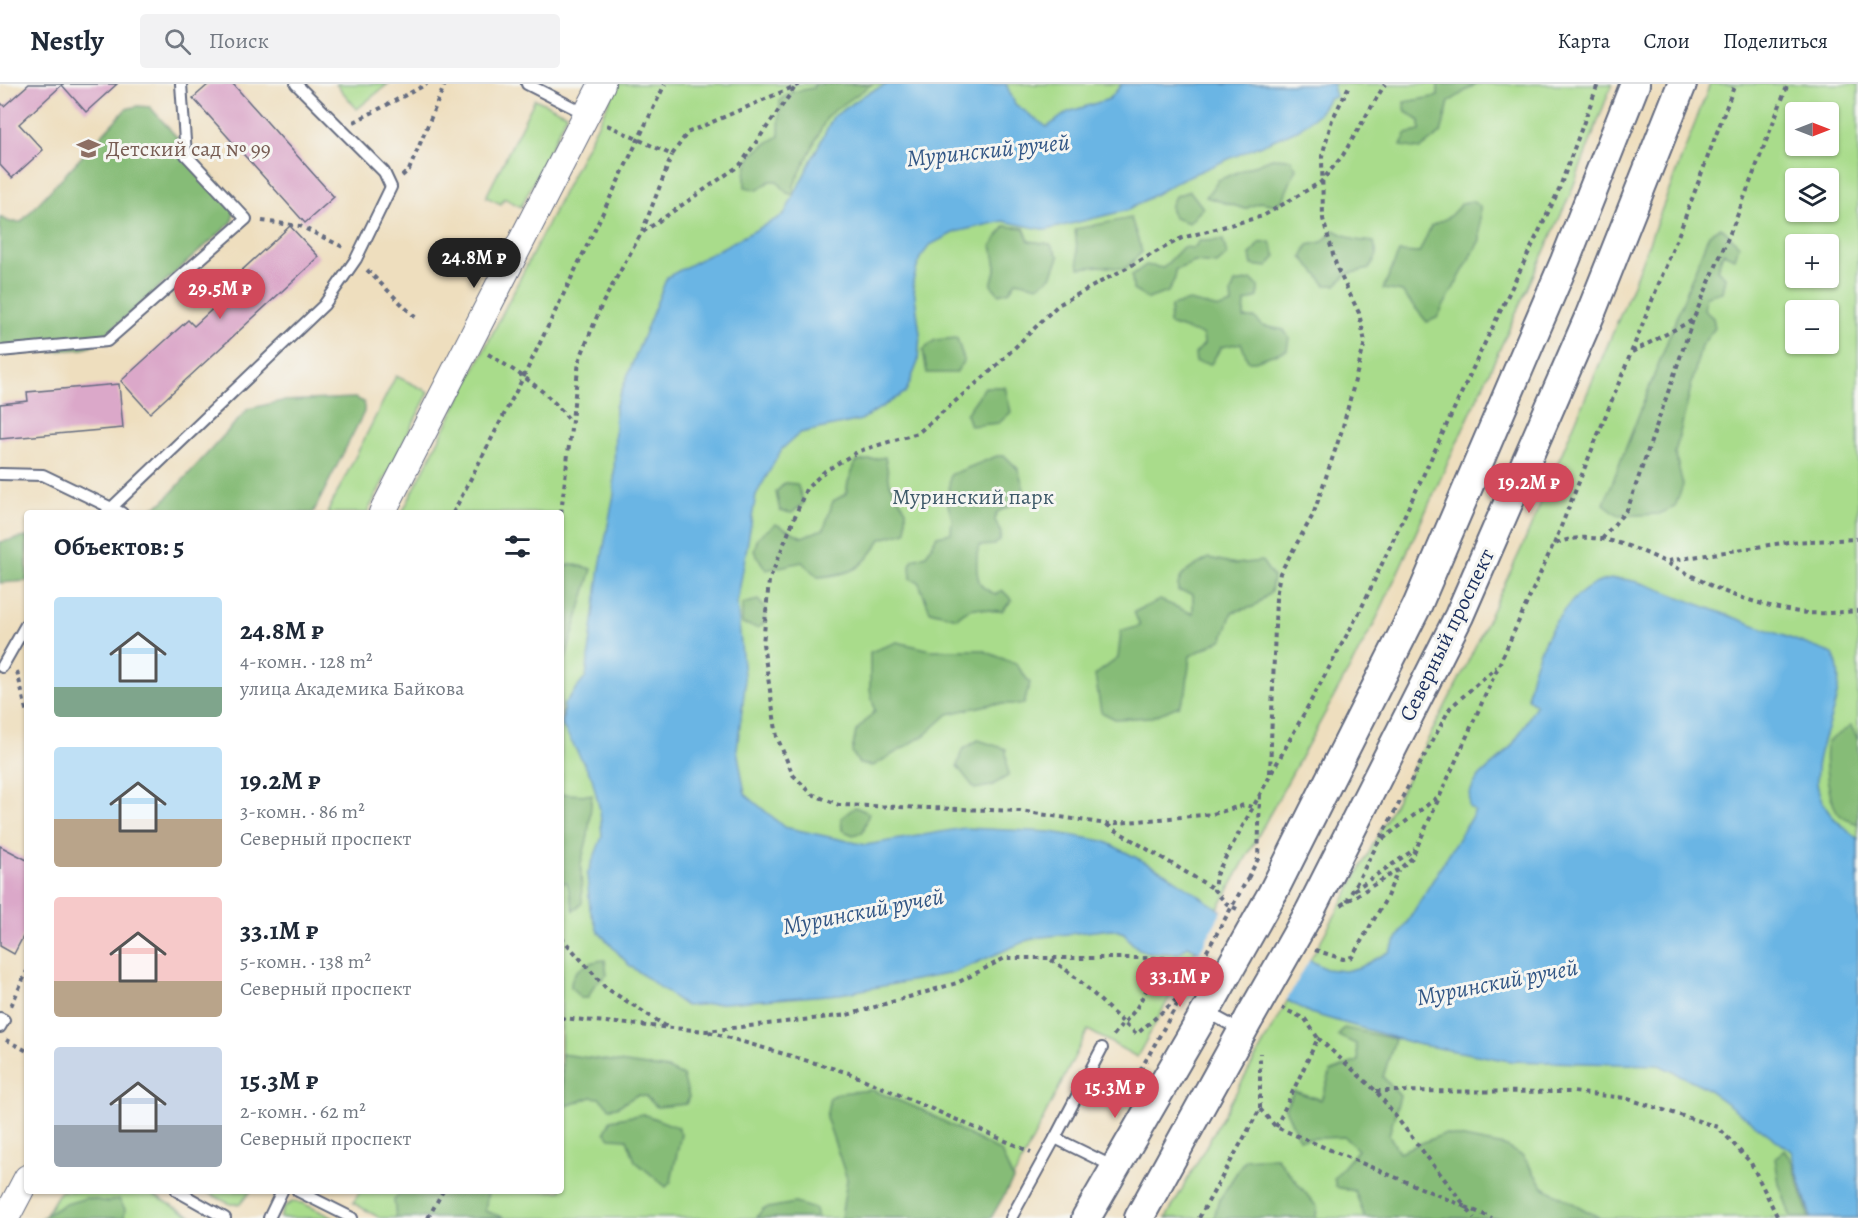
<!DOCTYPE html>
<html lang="ru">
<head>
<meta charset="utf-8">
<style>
  body { margin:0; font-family:Alegreya,serif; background:#f2f2f3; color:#1f2937; height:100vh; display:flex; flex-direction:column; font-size:22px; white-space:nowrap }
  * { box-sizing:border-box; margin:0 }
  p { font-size:20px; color:#747a83 }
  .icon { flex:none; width:33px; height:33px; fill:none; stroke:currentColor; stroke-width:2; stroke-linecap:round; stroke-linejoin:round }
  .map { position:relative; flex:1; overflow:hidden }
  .panel { position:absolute; left:24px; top:426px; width:540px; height:684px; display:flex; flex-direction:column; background:#fff; border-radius:6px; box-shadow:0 2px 4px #0004 }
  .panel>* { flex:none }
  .needle { width:39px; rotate:90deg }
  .buttons { position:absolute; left:1785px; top:18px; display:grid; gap:12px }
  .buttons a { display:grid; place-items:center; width:54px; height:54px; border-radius:6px; background:#fff; box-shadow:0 2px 4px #0004; font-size:30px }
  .price { position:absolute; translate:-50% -51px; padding:0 14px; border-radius:21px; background:#d1495b; color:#fff; font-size:20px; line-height:39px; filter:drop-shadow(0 2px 3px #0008) }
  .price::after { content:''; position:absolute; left:50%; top:36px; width:18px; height:14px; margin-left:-9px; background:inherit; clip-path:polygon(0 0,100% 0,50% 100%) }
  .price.on { background:#222; color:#fff }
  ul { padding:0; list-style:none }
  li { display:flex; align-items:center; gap:18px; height:150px; padding:0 30px }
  li span { display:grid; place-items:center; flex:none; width:168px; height:120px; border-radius:6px; color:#555 }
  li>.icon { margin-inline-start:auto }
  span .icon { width:72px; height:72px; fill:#fffc; stroke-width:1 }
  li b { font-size:26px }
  h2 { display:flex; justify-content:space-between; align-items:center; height:72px; padding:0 30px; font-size:26px }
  header { display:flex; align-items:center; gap:36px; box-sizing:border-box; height:84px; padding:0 30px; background:#fff; border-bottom:2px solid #e0e1e3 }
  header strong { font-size:28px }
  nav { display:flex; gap:33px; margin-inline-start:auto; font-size:21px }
  .search { width:420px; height:54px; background:#f2f2f3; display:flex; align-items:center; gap:15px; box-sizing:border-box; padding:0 21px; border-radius:6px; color:#747a83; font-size:22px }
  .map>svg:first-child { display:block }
  .green { fill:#a9dc8b; stroke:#628674; stroke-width:1.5; fill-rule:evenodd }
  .forest { fill:#86bc77; stroke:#50766a; stroke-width:1.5 }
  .water { fill:#6bb5e4; stroke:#4372a1; stroke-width:1.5 }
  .pier { fill:#eedebe }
  .building { fill:#dba8c9 }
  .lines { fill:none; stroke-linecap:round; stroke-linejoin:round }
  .service-casing { stroke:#656c80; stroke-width:14 }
  .tertiary-casing { stroke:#656c80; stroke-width:28 }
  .secondary-casing { stroke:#656c80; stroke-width:32 }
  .path { stroke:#656c80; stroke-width:4; stroke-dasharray:4.5 4.5; stroke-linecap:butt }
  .service { stroke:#fff; stroke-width:10 }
  .tertiary { stroke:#fff; stroke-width:26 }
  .secondary { stroke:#fff; stroke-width:28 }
  .secondary-bridge-casing { stroke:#656c80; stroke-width:32; stroke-linecap:butt }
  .path-bridge { stroke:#656c80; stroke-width:4; stroke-dasharray:4.5 4.5; stroke-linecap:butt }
  .secondary-bridge { stroke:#fff; stroke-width:28 }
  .labels { text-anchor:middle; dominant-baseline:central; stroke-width:6; stroke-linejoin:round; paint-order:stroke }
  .education-label { font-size:22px; fill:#785e54; stroke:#f6f6f2; text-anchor:start }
  .park-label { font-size:22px; fill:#3e5a69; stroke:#f6f6f2 }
  .street-label { font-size:22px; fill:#1b2f5e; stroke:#f6f6f2 }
  .water-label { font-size:24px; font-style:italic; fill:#335786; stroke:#f6f6f2 }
</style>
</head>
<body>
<header>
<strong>Nestly</strong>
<div class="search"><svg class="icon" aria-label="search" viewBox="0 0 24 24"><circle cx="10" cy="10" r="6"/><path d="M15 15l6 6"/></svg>Поиск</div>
<nav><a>Карта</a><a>Слои</a><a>Поделиться</a></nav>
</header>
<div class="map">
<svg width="1858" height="1134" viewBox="0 0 1858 1134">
  <rect width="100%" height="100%" fill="#f6f6f2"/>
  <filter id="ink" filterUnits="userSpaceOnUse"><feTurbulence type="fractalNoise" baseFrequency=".0167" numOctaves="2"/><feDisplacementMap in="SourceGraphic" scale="12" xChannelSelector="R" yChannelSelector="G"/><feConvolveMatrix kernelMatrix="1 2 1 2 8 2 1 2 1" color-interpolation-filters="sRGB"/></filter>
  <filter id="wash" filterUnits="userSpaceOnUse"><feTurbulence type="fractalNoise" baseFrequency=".008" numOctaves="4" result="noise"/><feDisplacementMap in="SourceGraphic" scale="24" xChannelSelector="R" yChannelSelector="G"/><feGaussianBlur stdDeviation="1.35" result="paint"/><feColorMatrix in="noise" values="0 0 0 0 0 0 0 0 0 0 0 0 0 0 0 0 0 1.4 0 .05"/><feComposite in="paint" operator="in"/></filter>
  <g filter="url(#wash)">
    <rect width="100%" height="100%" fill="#eedebe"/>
    <g class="green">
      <polygon points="336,0 388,0 357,25"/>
      <polygon points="618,0 1612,0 1570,111 1376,536 1137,973 1088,946 1018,1085 990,1134 380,1134 353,1119 360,1107 561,1107 561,429 402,429"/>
      <path d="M1710,0H1858V1134H1166L1353,799L1464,586L1523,461L1630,208ZM1796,28H1828V62H1796ZM1796,94H1828V128H1796ZM1796,160H1828V194H1796ZM1796,226H1828V260H1796Z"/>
      <polygon points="535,15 567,30 521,123 504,114 501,120 486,113"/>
      <polygon points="396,292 429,308 367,429 327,429"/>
      <polygon points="60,1107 146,1107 195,1134 44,1134"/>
      <polygon points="204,1107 251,1107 240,1120 230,1120"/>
      <polygon points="292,1118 302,1119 334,1134 280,1134 284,1123"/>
    </g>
    <g class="forest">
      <path d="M815,0H872L828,31L794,101V111L787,109L777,97H770L758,106L745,103C743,72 756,66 779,52L780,16L792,8L813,4Z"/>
      <polygon points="1438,0 1476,0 1449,18 1441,49 1420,65 1401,62 1406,50 1420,47 1420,37 1406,28 1404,18 1438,12"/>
      <polygon points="138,22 150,23 229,112 234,128 232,138 96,259 83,265 0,271 0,133 10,138 21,138 126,25"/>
      <polygon points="1272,74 1291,75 1296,84 1283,116 1275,121 1261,118 1245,125 1206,113 1218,96"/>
      <polygon points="1190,107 1203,124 1189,139 1174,134 1170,123 1175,112"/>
      <polygon points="1472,117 1480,123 1480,156 1437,234 1427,238 1402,208 1383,205 1399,168 1419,169 1431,142 1449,133 1462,119"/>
      <polygon points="1131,134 1142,168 1125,185 1100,182 1079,184 1075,145"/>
      <polygon points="1005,142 1024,144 1029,157 1050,160 1059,173 1051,193 1038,202 1016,197 1010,207 999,210 991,201 996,183 992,161"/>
      <polygon points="1721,143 1739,161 1735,174 1723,169 1717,186 1725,193 1722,208 1706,212 1704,226 1713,234 1715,244 1701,262 1675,369 1683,401 1675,423 1659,430 1620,432 1604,420 1709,150"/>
      <polygon points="1334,146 1355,156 1374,158 1377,171 1369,185 1347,190 1336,201 1326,201 1302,173 1308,161 1322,158"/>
      <polygon points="1223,156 1227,171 1217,180 1195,178 1175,186 1175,194 1168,208 1148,215 1133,206 1132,191 1146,181 1163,184 1183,163 1194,164 1199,157"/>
      <polygon points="1270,158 1276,172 1268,183 1252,181 1250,171 1259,159"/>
      <polygon points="1252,196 1258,202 1258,213 1245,218 1244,234 1255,234 1263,242 1284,246 1289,254 1287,266 1255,277 1248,277 1241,259 1221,263 1211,280 1196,278 1195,270 1204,260 1203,251 1169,240 1171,222 1189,217 1219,224 1232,220 1231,209 1235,199"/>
      <polygon points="957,254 964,276 956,289 927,289 923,266 935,256"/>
      <polygon points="985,303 1005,303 1011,328 999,339 970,342 966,330"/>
      <polygon points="355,314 364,318 364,328 313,429 144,429 163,418 248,325 282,317"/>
      <path d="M997,372H1005L1018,385L1024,405L1017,419L997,428L995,436L1001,449L1000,456L994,461L979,462C976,470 975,494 982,502C985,506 991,508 996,510L1002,506L1012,516L1002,527C979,528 976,516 957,534L930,527L918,497L911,495L910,481L913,475L926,471L937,452L951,449L952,435L948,421L950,391Z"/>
      <path d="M885,373L890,400L906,426V448L881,455C863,484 854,490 818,493L802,478L766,486L754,467L758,453L776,440L802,453L824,445L833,417L846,410L848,398L856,378Z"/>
      <polygon points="785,399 797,400 804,419 792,429 780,427 776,408"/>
      <polygon points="27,453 27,497 0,499 0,458"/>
      <path d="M1209,474L1236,480L1262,477L1273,493L1271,508L1253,523L1232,528L1223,555L1190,572L1186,609L1179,622L1152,633L1115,635L1101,628L1095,591L1118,574L1121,547L1140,542L1134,528L1160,516L1193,530V510L1178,507C1175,489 1196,482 1209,474Z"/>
      <polygon points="572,480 592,485 565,576 561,579 561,484"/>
      <polygon points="758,516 766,525 765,538 758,544 742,540 742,520"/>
      <polygon points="897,558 931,566 982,566 1016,580 1030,599 1024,620 992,620 948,630 925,651 873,682 859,680 852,668 856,647 875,627 870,606 870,568"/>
      <path d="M1851,642L1858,655V740C1853,738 1845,736 1841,732C1828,721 1823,673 1827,658Z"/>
      <polygon points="978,656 1006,665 1008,692 991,702 975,705 957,682 962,666"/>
      <polygon points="561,710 592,711 588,752 581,779 582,819 574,827 567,798 561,799"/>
      <polygon points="855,723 869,729 863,748 853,751 842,746 841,734"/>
      <path d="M605,876L607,891L595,900L588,914H580L571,903C570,885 590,877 605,876Z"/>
      <polygon points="1344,944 1395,955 1383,993 1400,1012 1389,1051 1399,1068 1444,1050 1504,1062 1523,1072 1543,1103 1600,1134 1365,1134 1355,1107 1336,1103 1334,1094 1358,1066 1344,1053 1299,1055 1285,1024 1294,1007 1321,1016 1331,987 1358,977 1356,960 1338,952"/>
      <polygon points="561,970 668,985 683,992 689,1013 686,1020 657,1023 645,1012 637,1011 617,1023 610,1024 599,1014 592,1013 566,1022 563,1015"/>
      <polygon points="872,1006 922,1026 1001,1068 1013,1096 991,1134 841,1134 847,1095 826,1033 830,1013 839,1009"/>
      <polygon points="643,1030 677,1043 681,1050 671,1098 666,1103 635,1077 627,1055 610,1054 605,1048 611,1036"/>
      <polygon points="1784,1066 1793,1079 1809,1134 1791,1134 1779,1099 1775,1074"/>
      <polygon points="1276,1073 1317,1123 1316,1134 1214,1134 1218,1118 1245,1075"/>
      <polygon points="402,1107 488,1107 485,1127 505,1134 396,1134 394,1116"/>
      <polygon points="86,1114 108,1118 119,1115 125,1125 124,1134 41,1134 63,1121"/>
      <polygon points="795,1119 815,1125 817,1134 756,1134 763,1125"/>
    </g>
    <path class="water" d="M888,0H1006L1015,20L1047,43L1068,28L1109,15L1122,0H1334L1333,7L1336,13L1329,14L1319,29L1299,45L1182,95L1128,126L1046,146L1003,137L955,148L930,161L920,174L913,197L920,250L918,278L906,308L861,336L800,349L782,365L756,411L737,519L745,602L737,665L745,710L784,743L866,761L964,744L1051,748L1104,757L1164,788L1220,826L1326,885L1345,887L1361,883L1389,868L1475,727L1469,723C1467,689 1496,685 1512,661C1521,649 1529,634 1536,621L1528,615C1529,574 1570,490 1621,495C1643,497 1674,511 1695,519C1741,536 1787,553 1833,570C1858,619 1791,676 1828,727C1835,737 1848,747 1858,755V1134H1811L1791,1067L1703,1002L1659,981L1510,977L1416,960L1310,929L1188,862L1179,869C1152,868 1140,874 1124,849L1112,845L1033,854L953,889L840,910L686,922L629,881L598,847L590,825L587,791L602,753L600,726L592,694L562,641L564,620L586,593L600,483L614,410L615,323L667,193L784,131L833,33L866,10Z"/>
    <polygon class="pier" points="1223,825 1311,873 1285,919 1198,871"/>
    <g id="blocks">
      <g class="building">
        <polygon points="29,0 117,0 86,28 62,1 19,40 43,66 12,94 0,81 0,18 4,22"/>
        <polygon points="209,0 233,0 334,113 305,139 193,14"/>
        <polygon points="290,142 319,173 150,329 121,297 188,236 194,242 233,206 227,200"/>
        <polygon points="119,300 123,344 0,355 0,320 28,317 27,308"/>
        <polygon points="0,762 27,776 27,845 14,870 0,862"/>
      </g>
    </g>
  </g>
  <g filter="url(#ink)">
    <use href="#blocks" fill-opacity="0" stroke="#656c80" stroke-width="1.5"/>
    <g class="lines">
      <defs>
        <g id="service">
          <polyline points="527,0 586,30"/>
          <polyline points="0,267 107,257 246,135 186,71 181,0"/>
          <polyline points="0,390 43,391 122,429"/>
          <polyline points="106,429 324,221 356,175 391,103 384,88 296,0"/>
          <polyline points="2,583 27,539"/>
          <polyline points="1205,927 1242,947"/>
          <polyline points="0,934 4,936 0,943"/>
          <polyline points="1055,1054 1102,964"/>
          <polyline points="177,1107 225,1134"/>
          <polyline points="298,1107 352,1134"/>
          <polyline points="269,1134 282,1107"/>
          <polyline points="1011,1134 1055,1054 1114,1083"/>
        </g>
        <g id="tertiary">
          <polyline points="382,429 602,0"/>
          <polyline points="6,1134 27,1094"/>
        </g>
        <g id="secondary">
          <polyline points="1273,808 1417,522 1565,177 1635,0"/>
          <polyline points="1309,829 1459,532 1590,231 1682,0"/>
          <polyline points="1086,1134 1214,913"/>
          <polyline points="1139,1134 1250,933"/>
        </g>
      </defs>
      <use href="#service" class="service-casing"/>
      <use href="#tertiary" class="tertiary-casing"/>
      <use href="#secondary" class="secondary-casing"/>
      <g class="path">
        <polyline points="354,38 427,0"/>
        <polyline points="607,41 672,71 687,49 800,0"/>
        <polyline points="402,92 409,86 445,0"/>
        <polyline points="262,137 300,142 345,164"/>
        <polyline points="643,148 740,81 796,2"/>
        <polyline points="367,186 418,236"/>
        <polyline points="1632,268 1693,236"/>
        <path d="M488,270C519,289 548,307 570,337"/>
        <polyline points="453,429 524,292 665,0"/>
        <polyline points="561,429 579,277 602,220 642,148 672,71"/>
        <polyline points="1602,455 1628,424 1693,236 1736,135 1788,0"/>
        <polyline points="1554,460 1680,147 1735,0"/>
        <polyline points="1668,477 1788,458 1858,455"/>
        <polyline points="17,587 27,630"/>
        <polyline points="1270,689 1276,513 1280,489 1313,431 1342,346 1365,258 1359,229 1337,184 1323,135 1322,72 1332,36 1350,0"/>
        <polyline points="1252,723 1244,721 1213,730 1107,740 1020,727 839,721 812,710 793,691 777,653 763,560 769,497 806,405 825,387 859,367 918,349 993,285 1058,221 1182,154 1263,132 1321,98 1343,71 1385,0"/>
        <polyline points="1107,741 1214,805"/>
        <polyline points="1383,755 1439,712"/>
        <polyline points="1248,794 1258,775 1260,710"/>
        <polyline points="1354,806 1415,765"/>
        <polyline points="1347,817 1450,624 1496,583"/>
        <path d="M1341,821L1398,786L1412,774L1553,461C1611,433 1683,494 1736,512C1758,519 1785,527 1808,529C1824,530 1842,528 1858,527"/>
        <polyline points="1237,825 1227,820 1214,806 1216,791 1361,525 1481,267 1558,108 1598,0"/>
        <polyline points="561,853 606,904 669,944"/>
        <polyline points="1315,866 1343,875 1352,873 1386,815 1398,786"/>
        <polyline points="1179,874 1202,885"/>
        <path d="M1051,876C1084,895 1106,926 1137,950L1178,914"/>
        <polyline points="11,922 27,887"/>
        <polyline points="561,934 706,947 847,931 957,899 1005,874 1179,874 1154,892 1136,925 1111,954"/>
        <polyline points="709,948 849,989 1031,1068"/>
        <polyline points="1318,954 1376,1007 1466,1123 1492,1134"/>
        <polyline points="6,956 27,967"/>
        <polyline points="1136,994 1189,899"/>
        <polyline points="1376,1007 1573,1008 1625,1014 1718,1043 1751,1079 1778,1134"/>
        <polyline points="1260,1025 1276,1043 1466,1123 1474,1134"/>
        <polyline points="1276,1043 1318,954 1305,935 1282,924"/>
        <polyline points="428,1134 443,1107"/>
        <polyline points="1199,1134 1260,1025 1260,969"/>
      </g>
      <use href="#service" class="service"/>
      <use href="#tertiary" class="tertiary"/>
      <use href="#secondary" class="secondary"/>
      <defs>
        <g id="secondary-bridge">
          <polyline points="1214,913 1273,808"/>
          <polyline points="1250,933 1309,829"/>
        </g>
      </defs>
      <use href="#secondary-bridge" class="secondary-bridge-casing"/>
      <polyline class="path-bridge" points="1189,899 1248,794"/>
      <use href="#secondary-bridge" class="secondary-bridge"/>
    </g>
  </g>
  <defs>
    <symbol id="school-bare" viewBox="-9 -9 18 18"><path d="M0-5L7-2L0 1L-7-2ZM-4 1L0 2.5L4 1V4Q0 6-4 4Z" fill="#8d6e63" stroke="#f6f6f2" stroke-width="2.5" paint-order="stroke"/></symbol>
  </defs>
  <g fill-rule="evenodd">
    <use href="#school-bare" x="72" y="48" width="33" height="33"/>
  </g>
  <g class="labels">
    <g class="education-label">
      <text x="106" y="65">Детский сад № 99</text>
    </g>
    <g class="park-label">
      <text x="973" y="413">Муринский парк</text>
    </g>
    <g class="street-label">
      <text transform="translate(1447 551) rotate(-64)">Северный проспект</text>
    </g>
    <g class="water-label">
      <text transform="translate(988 66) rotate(-6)">Муринский ручей</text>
      <text transform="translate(863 827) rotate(-11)">Муринский ручей</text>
      <text transform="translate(1497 898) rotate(-11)">Муринский ручей</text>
    </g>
  </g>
</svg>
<div class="buttons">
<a><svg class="needle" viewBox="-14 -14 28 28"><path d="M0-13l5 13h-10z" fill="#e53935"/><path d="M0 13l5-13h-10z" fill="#747a83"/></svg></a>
<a><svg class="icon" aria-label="layers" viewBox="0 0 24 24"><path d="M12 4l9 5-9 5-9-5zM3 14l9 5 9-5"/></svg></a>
<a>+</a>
<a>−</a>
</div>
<b class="price on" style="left:474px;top:205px">24.8M ₽</b>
<b class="price" style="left:220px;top:236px">29.5M ₽</b>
<b class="price" style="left:1529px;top:430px">19.2M ₽</b>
<b class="price" style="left:1180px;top:924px">33.1M ₽</b>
<b class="price" style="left:1115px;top:1035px">15.3M ₽</b>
<section class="panel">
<h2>Объектов: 5<svg class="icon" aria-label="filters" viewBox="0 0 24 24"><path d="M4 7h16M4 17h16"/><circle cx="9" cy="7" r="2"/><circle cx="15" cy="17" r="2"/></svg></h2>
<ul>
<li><span style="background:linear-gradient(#bfe0f5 75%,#7fa58c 0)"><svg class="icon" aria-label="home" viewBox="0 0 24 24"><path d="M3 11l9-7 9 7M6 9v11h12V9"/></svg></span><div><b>24.8M ₽</b><p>4-комн. · 128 m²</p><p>улица Академика Байкова</p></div></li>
<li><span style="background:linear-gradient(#bfe0f5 60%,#b9a48a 0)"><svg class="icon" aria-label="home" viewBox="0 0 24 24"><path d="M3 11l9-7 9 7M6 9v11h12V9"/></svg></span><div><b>19.2M ₽</b><p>3-комн. · 86 m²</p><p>Северный проспект</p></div></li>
<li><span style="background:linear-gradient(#f6c9c9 70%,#b9a48a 0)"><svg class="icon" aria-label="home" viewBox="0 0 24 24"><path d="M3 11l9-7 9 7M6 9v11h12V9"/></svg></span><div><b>33.1M ₽</b><p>5-комн. · 138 m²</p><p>Северный проспект</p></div></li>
<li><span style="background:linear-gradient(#c9d6e8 65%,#9aa5b1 0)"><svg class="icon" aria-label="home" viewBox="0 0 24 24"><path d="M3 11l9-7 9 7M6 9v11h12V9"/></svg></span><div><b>15.3M ₽</b><p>2-комн. · 62 m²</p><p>Северный проспект</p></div></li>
</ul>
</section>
</div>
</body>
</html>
